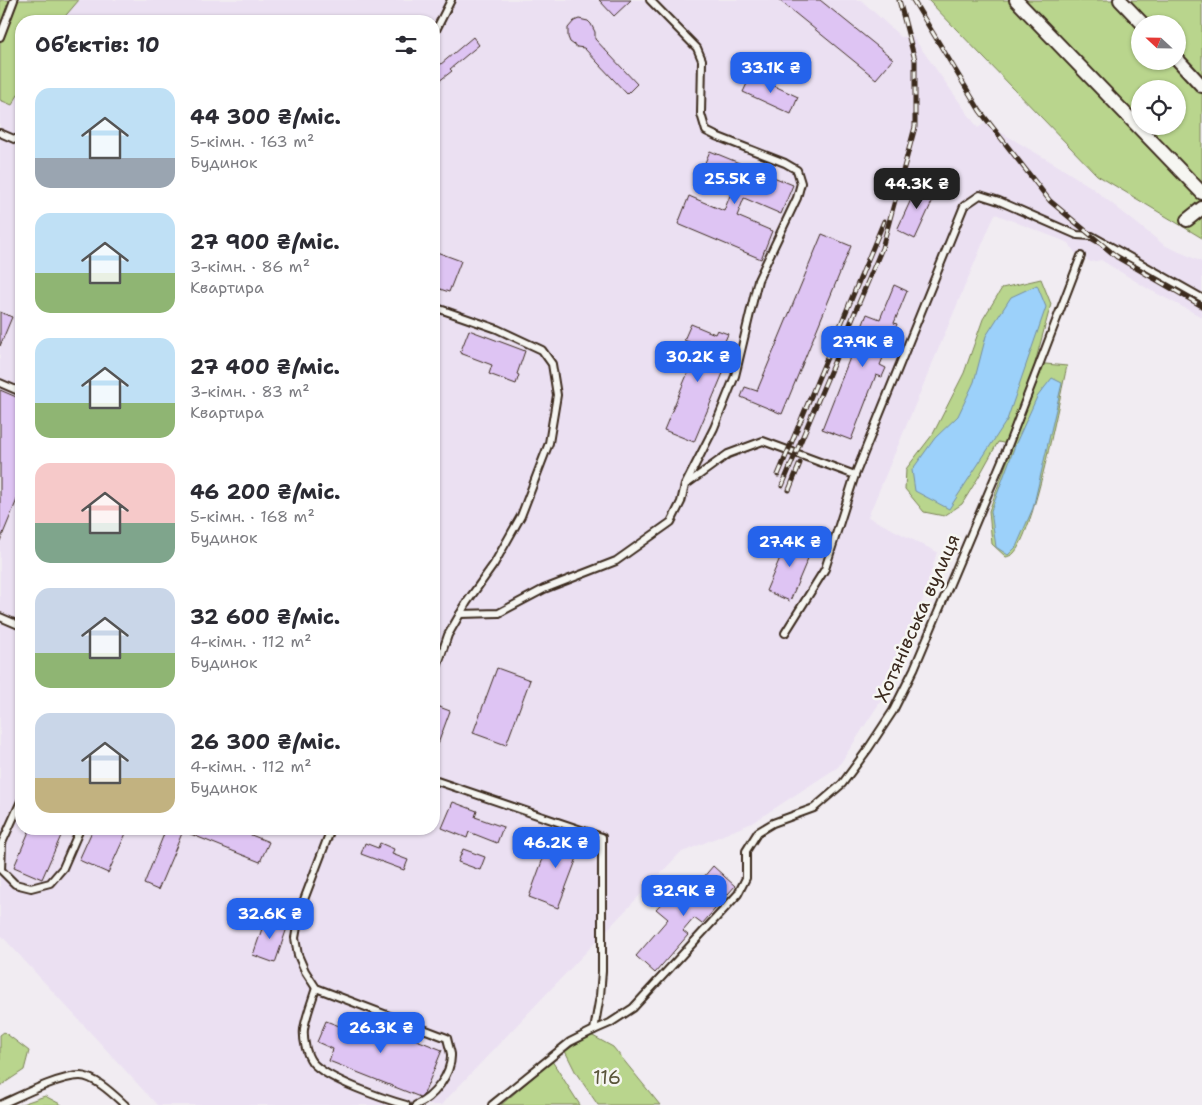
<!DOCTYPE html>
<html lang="uk">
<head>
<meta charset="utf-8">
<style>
  body { margin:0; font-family:"Shantell Sans",sans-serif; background:#f7f7f7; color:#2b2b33; height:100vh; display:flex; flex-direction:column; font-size:19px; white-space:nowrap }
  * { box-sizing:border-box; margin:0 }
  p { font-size:16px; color:#7c7c81 }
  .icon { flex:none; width:28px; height:28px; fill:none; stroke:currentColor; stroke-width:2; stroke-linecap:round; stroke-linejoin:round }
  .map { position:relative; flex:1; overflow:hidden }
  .sheet { position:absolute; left:15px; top:15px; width:425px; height:820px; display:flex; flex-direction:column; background:#fff; border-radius:20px; box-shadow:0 1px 4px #0004 }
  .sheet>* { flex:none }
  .needle { width:32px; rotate:292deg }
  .controls { position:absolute; left:1131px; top:15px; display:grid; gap:10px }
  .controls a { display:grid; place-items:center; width:55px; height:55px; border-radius:50%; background:#fff; box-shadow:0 1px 4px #0004; font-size:25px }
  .price { position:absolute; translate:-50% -42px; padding:0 11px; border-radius:10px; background:#2563eb; color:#fff; font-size:16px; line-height:32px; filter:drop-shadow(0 1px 2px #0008) }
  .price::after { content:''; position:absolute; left:50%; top:30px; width:15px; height:11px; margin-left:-8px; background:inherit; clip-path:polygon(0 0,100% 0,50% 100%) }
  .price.current { background:#222; color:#fff }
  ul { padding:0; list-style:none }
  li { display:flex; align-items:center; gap:15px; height:125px; padding:0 20px }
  li span { display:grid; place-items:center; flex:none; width:140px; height:100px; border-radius:15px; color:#555 }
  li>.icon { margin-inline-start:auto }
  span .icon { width:60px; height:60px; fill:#fffc; stroke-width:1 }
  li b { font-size:21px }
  h2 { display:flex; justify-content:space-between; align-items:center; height:60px; padding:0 20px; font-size:21px }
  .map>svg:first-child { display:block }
  .built { fill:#ebe0f2; fill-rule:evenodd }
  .green { fill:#b9d58d; stroke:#7a8056; fill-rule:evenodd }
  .water { fill:#9cd1fa; stroke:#758ea2 }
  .building { fill:#dec4f3; stroke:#3b2a1e }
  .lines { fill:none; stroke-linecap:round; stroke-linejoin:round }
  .lane-casing { stroke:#3b2a1e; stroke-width:10 }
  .street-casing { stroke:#3b2a1e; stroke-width:16 }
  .lane { stroke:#f6f6f2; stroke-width:6 }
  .street { stroke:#f6f6f2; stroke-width:12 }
  .rail-casing { stroke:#3b2a1e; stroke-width:5 }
  .rail { stroke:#f6f6f2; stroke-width:3; stroke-dasharray:9; stroke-linecap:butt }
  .labels { text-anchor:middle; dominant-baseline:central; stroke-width:5; stroke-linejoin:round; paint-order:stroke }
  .street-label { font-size:19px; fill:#3b2a1e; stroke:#f6f6f2 }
  .park-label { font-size:19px; fill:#5a553a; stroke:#f6f6f2 }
</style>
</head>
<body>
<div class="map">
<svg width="1202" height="1105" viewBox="0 0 1202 1105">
  <rect width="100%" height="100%" fill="#f1ecf2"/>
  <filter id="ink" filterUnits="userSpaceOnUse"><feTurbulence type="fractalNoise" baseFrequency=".02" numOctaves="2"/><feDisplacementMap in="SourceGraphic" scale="10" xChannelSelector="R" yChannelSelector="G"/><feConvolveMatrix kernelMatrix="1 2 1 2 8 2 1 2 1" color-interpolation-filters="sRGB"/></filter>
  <g filter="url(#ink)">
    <path class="built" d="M0,0H861L901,37H913L978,128L985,123L1055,164L1091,187L1164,245L1202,262V317L1150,290L1101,260L1091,262L1075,253L1069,243L995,214L868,517L937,552L902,668L838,767L752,823L680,853L441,1105H157L0,934ZM21,21H434V829H21Z"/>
    <g class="green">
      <polygon points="0,0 79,0 61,21 21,21 21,90 12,105 0,100"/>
      <path d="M928,0H1202V238L1097,175ZM1140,24H1178V61H1140ZM1140,89H1178V126H1140Z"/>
      <path d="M1041,279L1051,304L1035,363L1067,366C1059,400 1034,535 1013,554C1012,555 1007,557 1006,557L992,544L989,511L1013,445L998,442L978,478L962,504L944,516L924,512L905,489L906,469L933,434L964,373L983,319L1002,288Z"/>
      <polygon points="4,1032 29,1051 24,1070 0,1086 0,1035"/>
      <polygon points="591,1035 613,1047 660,1105 598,1105 576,1073 565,1051"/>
      <polygon points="552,1061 580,1105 501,1105"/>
      <polygon points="45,1096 62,1105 19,1105"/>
    </g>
    <g class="water">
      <polygon points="1037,285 1046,307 1007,420 949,509 915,491 912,470 935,438 958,416 974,382 986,336 1011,297"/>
      <polygon points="1052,378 1062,383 1033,508 1016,547 1008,555 996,547 991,511 1016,443 1037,397"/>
    </g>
    <g class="building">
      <polygon points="599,0 631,0 614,16"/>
      <polygon points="779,0 820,0 893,59 876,79"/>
      <polygon points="579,19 588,21 591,24 595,32 595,39 637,84 627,94 584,48 577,47 570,42 568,37 568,28 574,21"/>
      <polygon points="473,37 479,45 450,69 452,71 434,85 434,70"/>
      <polygon points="751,75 798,97 791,114 743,92"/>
      <polygon points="710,151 793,185 781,214 744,198 737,216 772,231 761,259 678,224 689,196 724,211 731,193 698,179"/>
      <polygon points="919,182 937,191 915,239 897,230"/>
      <polygon points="822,234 851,246 782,414 741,397 745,387 757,391"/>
      <polygon points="434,251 461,261 449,292 434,287"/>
      <polygon points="894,285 907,291 894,323 897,324 880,365 886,368 882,377 876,375 851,440 822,429 867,314 880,319"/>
      <polygon points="0,312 12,317 0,346"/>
      <polygon points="691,324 715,334 717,330 728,334 719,355 729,359 694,442 664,430 699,346 684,340"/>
      <polygon points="469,330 525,351 517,374 519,375 516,384 489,374 492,365 460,353"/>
      <polygon points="0,390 21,399 21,490 0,541"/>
      <polygon points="790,534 814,544 790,601 766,591"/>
      <polygon points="497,668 530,680 506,745 473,733"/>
      <polygon points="434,705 450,711 435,752 434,752"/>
      <polygon points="453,802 477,811 475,817 503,827 497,843 469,832 467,838 442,828"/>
      <polygon points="30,829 64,829 42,879 14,867"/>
      <polygon points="93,829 128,829 108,873 79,860"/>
      <polygon points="166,829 236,829 269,842 260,862 183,831 158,890 144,884"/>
      <polygon points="553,831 583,842 558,908 529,897"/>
      <polygon points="365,843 378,848 380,843 394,849 392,854 408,860 404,870 361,854"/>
      <polygon points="463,849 485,857 480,870 458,862"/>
      <polygon points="713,866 735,886 702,924 694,918 683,931 688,935 655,973 636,956 668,919 656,909 670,894 681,904"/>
      <polygon points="266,917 288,925 275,963 253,955"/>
      <polygon points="348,1013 442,1050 424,1094 420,1097 329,1061 333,1049 317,1042 326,1021 342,1027"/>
    </g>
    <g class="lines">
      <defs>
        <g id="lane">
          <polyline points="434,34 451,0"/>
          <polyline points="0,37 14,0"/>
          <polyline points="0,133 21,142"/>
          <polyline points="434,307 497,329 542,350 552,364 557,395 549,443 521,516 494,564 467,602 448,635 434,676"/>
          <polyline points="0,383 21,392"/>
          <polyline points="688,483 728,454 763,441 855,475"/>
          <polyline points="460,614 499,613 544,589 616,561 671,522 681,502 685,485 714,428 735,376 758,280 797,198 801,183 797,170 785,163 716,136 706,131 701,114 702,60 697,48 650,0"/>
          <polyline points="0,617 21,626"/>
          <polyline points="785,633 825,569 855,475 964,206 980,195 999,201 1077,235 1092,236 1202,298"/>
          <polyline points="434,780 602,837 602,971 600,996 594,1030 570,1042 492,1105"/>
          <polyline points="21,801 2,843 1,870 15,884 31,888 50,883 63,868 80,829"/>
          <path d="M331,829L300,910L295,938L298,955L305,971L316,988L447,1038C448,1043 450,1049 451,1054C452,1074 433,1098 416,1105"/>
          <path d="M316,988C312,1001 306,1016 304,1029C303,1039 306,1054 312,1062C326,1079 384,1099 406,1105"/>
          <polyline points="594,1030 610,1023 633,1008 738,894 746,878 746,851 758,832 773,823 814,808 842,784 868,749 893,711 914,669 1006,451 1081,256"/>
          <path d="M0,1105C20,1096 59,1076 80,1076C95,1076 115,1096 125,1105"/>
        </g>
        <g id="street">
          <polyline points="1016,0 1202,193"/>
          <polyline points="1120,0 1143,24"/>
          <polyline points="1178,60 1202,86"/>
          <polyline points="1187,220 1202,208"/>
        </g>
      </defs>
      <use href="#lane" class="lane-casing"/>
      <use href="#street" class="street-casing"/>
      <use href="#lane" class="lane"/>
      <use href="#street" class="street"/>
      <defs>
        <g id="rail">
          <polyline points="913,0 980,111 1050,201 1117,257 1202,306"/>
          <polyline points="778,475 884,221"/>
          <polyline points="782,486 882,248 915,127 915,60 899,0"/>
          <polyline points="789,490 800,463"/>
        </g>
      </defs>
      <use href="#rail" class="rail-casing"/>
      <use href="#rail" class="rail"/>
    </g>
  </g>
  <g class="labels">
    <g class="street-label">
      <text transform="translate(917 618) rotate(-66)">Хотянівська вулиця</text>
    </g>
    <g class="park-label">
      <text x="607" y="1077">116</text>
    </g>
  </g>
</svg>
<div class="controls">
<a><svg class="needle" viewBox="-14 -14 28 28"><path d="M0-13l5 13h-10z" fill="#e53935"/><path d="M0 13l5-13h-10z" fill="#7c7c81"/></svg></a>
<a><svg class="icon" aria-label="locate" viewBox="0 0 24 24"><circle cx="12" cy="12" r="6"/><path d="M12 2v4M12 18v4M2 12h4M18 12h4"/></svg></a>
</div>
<b class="price" style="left:771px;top:94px">33.1K ₴</b>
<b class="price" style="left:735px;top:205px">25.5K ₴</b>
<b class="price current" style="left:917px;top:210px">44.3K ₴</b>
<b class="price" style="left:863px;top:368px">27.9K ₴</b>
<b class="price" style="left:698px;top:383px">30.2K ₴</b>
<b class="price" style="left:790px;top:568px">27.4K ₴</b>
<b class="price" style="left:556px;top:869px">46.2K ₴</b>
<b class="price" style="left:684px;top:917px">32.9K ₴</b>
<b class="price" style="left:270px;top:940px">32.6K ₴</b>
<b class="price" style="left:381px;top:1054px">26.3K ₴</b>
<section class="sheet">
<h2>Об’єктів: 10<svg class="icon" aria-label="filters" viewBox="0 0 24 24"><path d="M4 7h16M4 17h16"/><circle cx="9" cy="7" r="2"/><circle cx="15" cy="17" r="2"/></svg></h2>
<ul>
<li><span style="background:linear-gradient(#bfe0f5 70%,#9aa5b1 0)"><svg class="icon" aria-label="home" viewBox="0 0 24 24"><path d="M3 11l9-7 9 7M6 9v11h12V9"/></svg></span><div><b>44 300 ₴/міс.</b><p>5-кімн. · 163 m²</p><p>Будинок</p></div></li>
<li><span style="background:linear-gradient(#bfe0f5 60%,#8fb573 0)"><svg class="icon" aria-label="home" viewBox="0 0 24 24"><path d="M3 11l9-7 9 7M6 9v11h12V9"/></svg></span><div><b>27 900 ₴/міс.</b><p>3-кімн. · 86 m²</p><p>Квартира</p></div></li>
<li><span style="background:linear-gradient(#bfe0f5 65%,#8fb573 0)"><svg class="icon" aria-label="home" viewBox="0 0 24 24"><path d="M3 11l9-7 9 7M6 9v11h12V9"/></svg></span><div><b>27 400 ₴/міс.</b><p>3-кімн. · 83 m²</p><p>Квартира</p></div></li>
<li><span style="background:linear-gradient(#f6c9c9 60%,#7fa58c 0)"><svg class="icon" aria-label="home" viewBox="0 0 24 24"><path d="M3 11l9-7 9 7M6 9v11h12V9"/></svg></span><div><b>46 200 ₴/міс.</b><p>5-кімн. · 168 m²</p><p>Будинок</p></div></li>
<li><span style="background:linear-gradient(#c9d6e8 65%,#8fb573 0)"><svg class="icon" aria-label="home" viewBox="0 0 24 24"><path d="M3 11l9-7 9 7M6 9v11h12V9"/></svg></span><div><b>32 600 ₴/міс.</b><p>4-кімн. · 112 m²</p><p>Будинок</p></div></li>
<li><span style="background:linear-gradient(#c9d6e8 65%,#c2b280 0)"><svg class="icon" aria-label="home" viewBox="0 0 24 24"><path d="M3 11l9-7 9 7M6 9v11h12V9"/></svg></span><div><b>26 300 ₴/міс.</b><p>4-кімн. · 112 m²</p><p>Будинок</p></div></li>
</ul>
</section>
</div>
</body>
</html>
